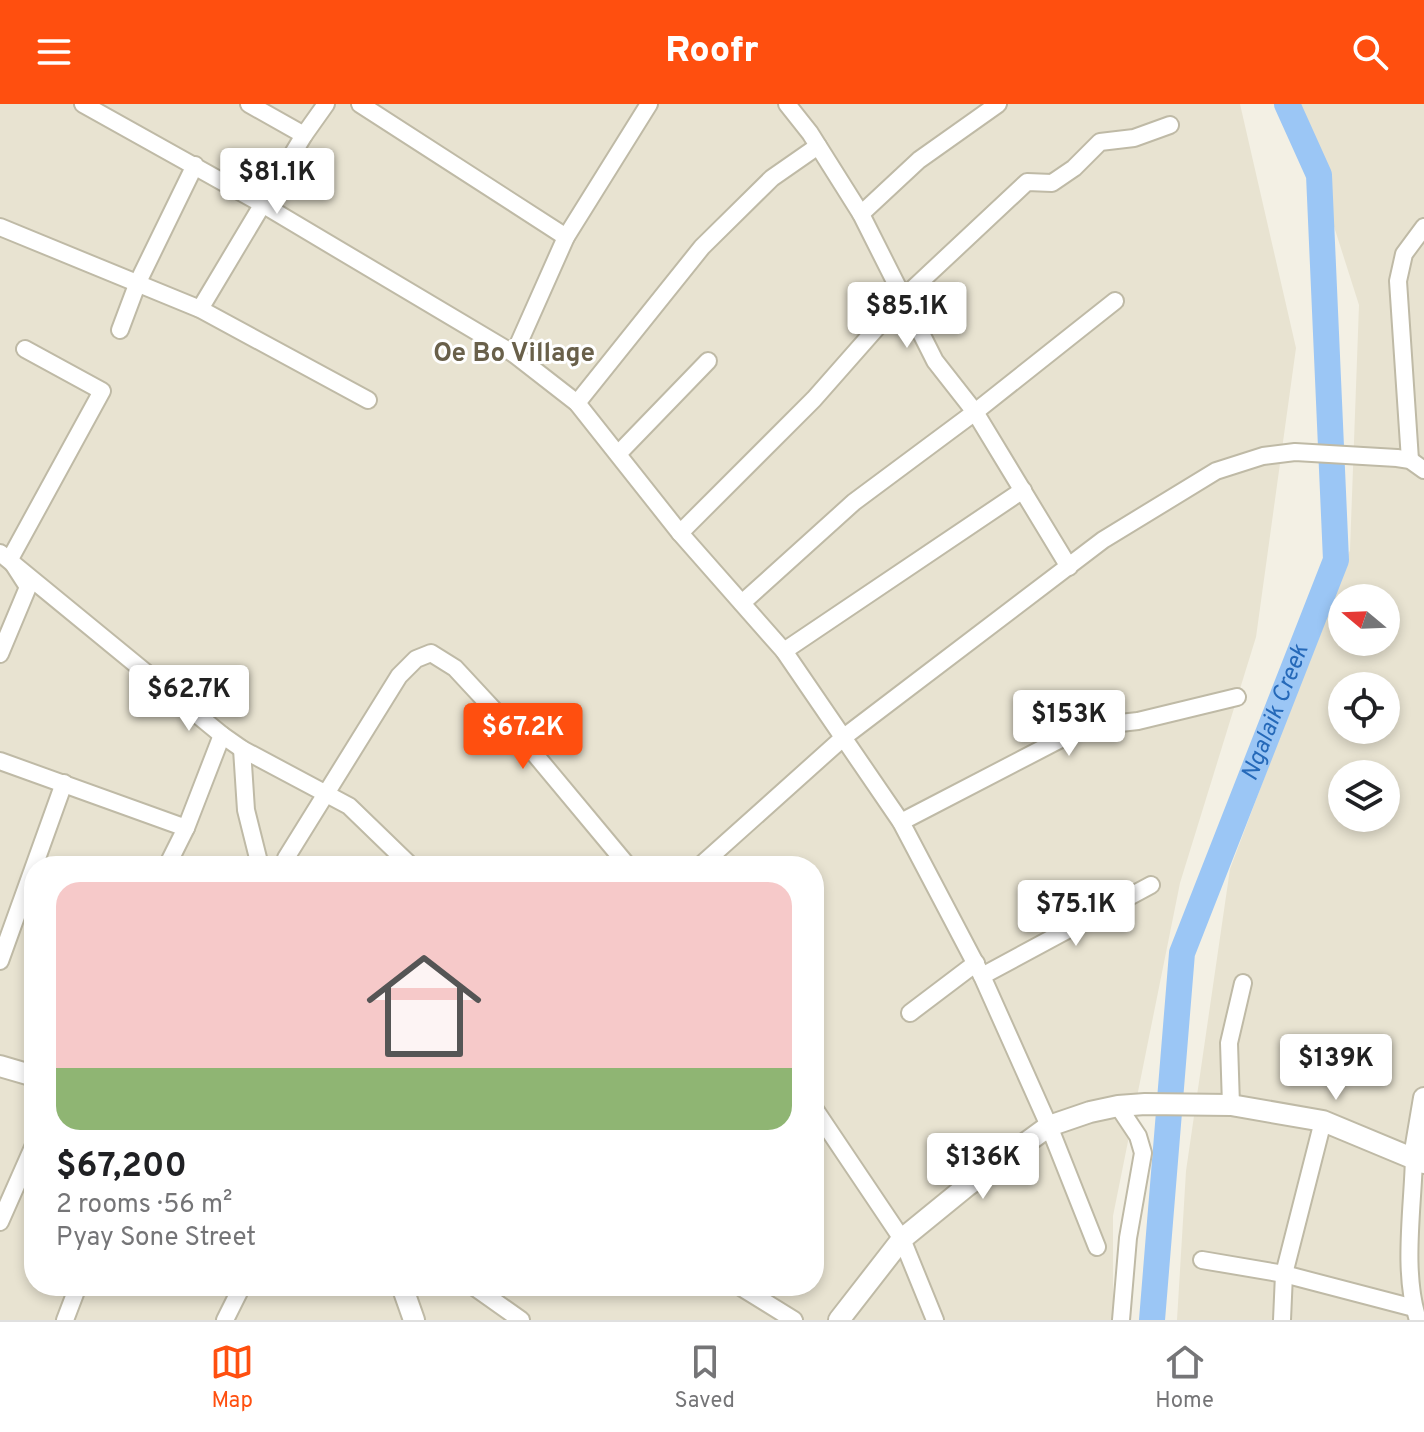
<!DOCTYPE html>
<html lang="en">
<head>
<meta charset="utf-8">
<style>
  body { margin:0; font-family:Overpass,sans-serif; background:#f2f2f2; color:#202124; height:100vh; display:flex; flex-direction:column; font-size:30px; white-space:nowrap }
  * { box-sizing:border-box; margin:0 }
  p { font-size:26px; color:#757577 }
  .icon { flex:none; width:44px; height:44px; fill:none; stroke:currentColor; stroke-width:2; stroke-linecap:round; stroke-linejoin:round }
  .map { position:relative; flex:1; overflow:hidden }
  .drawer { position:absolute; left:24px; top:752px; width:800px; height:440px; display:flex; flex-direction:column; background:#fff; border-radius:32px; box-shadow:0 4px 12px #0003 }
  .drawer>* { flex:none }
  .needle { width:52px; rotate:289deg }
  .fabs { position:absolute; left:1328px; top:480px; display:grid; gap:16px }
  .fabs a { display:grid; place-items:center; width:72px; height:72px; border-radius:50%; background:#fff; box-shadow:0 4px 12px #0003; font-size:40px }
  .price { position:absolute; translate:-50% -68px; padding:0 18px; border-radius:8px; background:#fff; color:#222; font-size:26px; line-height:52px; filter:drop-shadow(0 2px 4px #0008) }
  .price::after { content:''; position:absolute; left:50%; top:48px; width:24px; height:18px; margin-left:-12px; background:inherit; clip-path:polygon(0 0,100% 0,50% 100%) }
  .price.current { background:#ff4f0f; color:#fff }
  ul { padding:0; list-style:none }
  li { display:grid; align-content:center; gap:16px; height:424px; padding:0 32px }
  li+li { border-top:2px solid #e0e0e0 }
  li span { display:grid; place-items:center; height:248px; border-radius:24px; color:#555 }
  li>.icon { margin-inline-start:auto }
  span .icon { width:144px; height:144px; fill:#fffc; stroke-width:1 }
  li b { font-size:34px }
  header { display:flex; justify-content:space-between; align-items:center; height:104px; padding:0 32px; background:#ff4f0f; color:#fff; font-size:36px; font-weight:800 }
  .tabs { display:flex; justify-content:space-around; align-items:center; height:112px; border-top:2px solid #e0e0e0; background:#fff; font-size:22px; color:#757577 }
  .tabs a { display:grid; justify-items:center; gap:4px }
  .tabs .current { color:#ff4f0f }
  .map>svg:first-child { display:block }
  .residential { fill:#e8e3d1; fill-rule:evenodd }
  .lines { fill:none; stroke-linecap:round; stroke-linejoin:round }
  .river { stroke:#9bc6f5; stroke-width:26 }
  .minor-casing { stroke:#bfbaa6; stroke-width:20 }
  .tertiary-casing { stroke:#bfbaa6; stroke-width:24 }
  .minor { stroke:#fff; stroke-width:16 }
  .tertiary { stroke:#fff; stroke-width:20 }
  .labels { text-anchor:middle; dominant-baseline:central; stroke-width:6; stroke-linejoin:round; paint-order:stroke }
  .water-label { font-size:24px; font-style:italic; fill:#2569b9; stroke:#fff }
  .quarter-label { font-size:26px; font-weight:bold; fill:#69604a; stroke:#fff }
</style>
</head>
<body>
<header><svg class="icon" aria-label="menu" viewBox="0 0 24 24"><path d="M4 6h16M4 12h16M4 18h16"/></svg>Roofr<svg class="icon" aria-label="search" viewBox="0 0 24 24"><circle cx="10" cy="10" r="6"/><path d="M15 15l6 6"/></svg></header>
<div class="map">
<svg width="1424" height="1216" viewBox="0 0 1424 1216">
  <rect width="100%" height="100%" fill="#f3f0e4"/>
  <g class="residential">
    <path d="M0,0H1240L1296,244L1256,533L1180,779L1113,1112V1216H0ZM34,762H814V1182H34Z"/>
    <path d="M1295,0H1424V1216H1177L1186,1067L1230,765L1350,446L1359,201ZM1342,494H1386V538H1342ZM1342,582H1386V626H1342ZM1342,670H1386V714H1342Z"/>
  </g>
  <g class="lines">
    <path class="river" id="s1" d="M1152,1216L1182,849L1336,456L1319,71L1287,0"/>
    <defs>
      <g id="minor">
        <polyline points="83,0 262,100 514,250 577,299 680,429 784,547 901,718 982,872 1049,1022 1097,1143"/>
        <polyline points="249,0 304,31"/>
        <polyline points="360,0 566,133"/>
        <polyline points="787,0 810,29 861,110 935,257 975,308 1069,463"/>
        <polyline points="861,110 919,56 998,0"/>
        <polyline points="0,123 200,205 368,296"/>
        <polyline points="200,205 304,31 326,0"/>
        <polyline points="120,226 138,178 195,61"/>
        <polyline points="514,250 566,133 649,0"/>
        <polyline points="577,299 702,143 772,74 818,42"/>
        <polyline points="618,350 708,257"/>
        <polyline points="1410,356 1398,177 1404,150 1424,123"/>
        <polyline points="680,429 814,295 903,194 1027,78 1052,79 1074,64 1100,38 1134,34 1170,21"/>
        <polyline points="0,449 222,631 242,645 349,702 411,762"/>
        <polyline points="742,499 854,398 975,308 1115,197"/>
        <polyline points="784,547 1023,386"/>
        <polyline points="0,550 28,483 10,455 102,287 25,245"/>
        <polyline points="242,645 246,706 260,762"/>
        <polyline points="0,657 186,724"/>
        <polyline points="901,718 1084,623 1138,617 1237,593"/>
        <polyline points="167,762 186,724 222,631"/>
        <polyline points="286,762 286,754 399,572 416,555 431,549 455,564 533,648 628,762"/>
        <polyline points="700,762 844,633 1103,436 1216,367 1263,352 1295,348 1397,354 1410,356 1424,366"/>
        <polyline points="0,857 64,679"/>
        <polyline points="982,872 1151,781"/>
        <polyline points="910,909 976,859"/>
        <polyline points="1231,1001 1229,939 1243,879"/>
        <polyline points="1118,1002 1138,1032 1143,1049 1128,1134 1121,1216"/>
        <polyline points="814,1004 902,1135 935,1216"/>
        <path d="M1414,1053C1413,1103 1402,1168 1418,1216"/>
        <polyline points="0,1118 34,1041"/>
        <polyline points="1202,1156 1284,1170 1414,1204"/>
        <polyline points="473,1182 521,1216"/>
        <polyline points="739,1182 794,1216"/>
        <polyline points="65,1216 78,1182"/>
        <polyline points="225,1216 242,1182"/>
        <polyline points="1282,1216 1284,1170 1323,1017"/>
      </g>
      <g id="tertiary">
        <polyline points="0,962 34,972"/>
        <polyline points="1414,1053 1424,994"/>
        <polyline points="402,1182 414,1216"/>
        <polyline points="839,1216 902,1135 967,1082 1049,1022 1090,1008 1118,1002 1145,1000 1231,1001 1323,1017 1424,1059"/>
      </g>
    </defs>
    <use href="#minor" class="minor-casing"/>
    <use href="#tertiary" class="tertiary-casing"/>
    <use href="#minor" class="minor"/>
    <use href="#tertiary" class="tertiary"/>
  </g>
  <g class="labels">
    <g class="water-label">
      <text stroke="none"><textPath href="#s1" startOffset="626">Ngalaik Creek</textPath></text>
    </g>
    <g class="quarter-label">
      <text x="514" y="250">Oe Bo Village</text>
    </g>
  </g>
</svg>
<div class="fabs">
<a><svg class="needle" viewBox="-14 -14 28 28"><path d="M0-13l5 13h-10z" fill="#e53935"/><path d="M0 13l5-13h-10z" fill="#757577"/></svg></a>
<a><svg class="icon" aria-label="locate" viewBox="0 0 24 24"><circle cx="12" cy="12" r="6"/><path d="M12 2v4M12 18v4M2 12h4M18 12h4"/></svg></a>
<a><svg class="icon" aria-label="layers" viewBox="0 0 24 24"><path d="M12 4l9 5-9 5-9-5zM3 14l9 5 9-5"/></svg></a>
</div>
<b class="price" style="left:277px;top:112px">$81.1K</b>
<b class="price" style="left:907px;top:246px">$85.1K</b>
<b class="price" style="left:189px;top:629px">$62.7K</b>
<b class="price" style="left:1069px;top:654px">$153K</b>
<b class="price current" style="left:523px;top:667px">$67.2K</b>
<b class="price" style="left:1076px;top:844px">$75.1K</b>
<b class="price" style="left:1336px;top:998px">$139K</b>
<b class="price" style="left:983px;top:1097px">$136K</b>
<section class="drawer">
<ul>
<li><span style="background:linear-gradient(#f6c9c9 75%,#8fb573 0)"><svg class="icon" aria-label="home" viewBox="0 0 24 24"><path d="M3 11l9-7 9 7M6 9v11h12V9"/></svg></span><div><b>$67,200</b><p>2 rooms · 56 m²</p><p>Pyay Sone Street</p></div></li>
</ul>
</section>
</div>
<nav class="tabs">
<a class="current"><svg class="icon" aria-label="map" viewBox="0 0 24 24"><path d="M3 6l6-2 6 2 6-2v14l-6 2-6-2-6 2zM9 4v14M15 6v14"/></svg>Map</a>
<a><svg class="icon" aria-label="saved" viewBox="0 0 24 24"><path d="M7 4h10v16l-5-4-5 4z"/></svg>Saved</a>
<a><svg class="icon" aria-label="home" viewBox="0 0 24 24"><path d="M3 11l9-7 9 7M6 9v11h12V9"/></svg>Home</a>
</nav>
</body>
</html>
